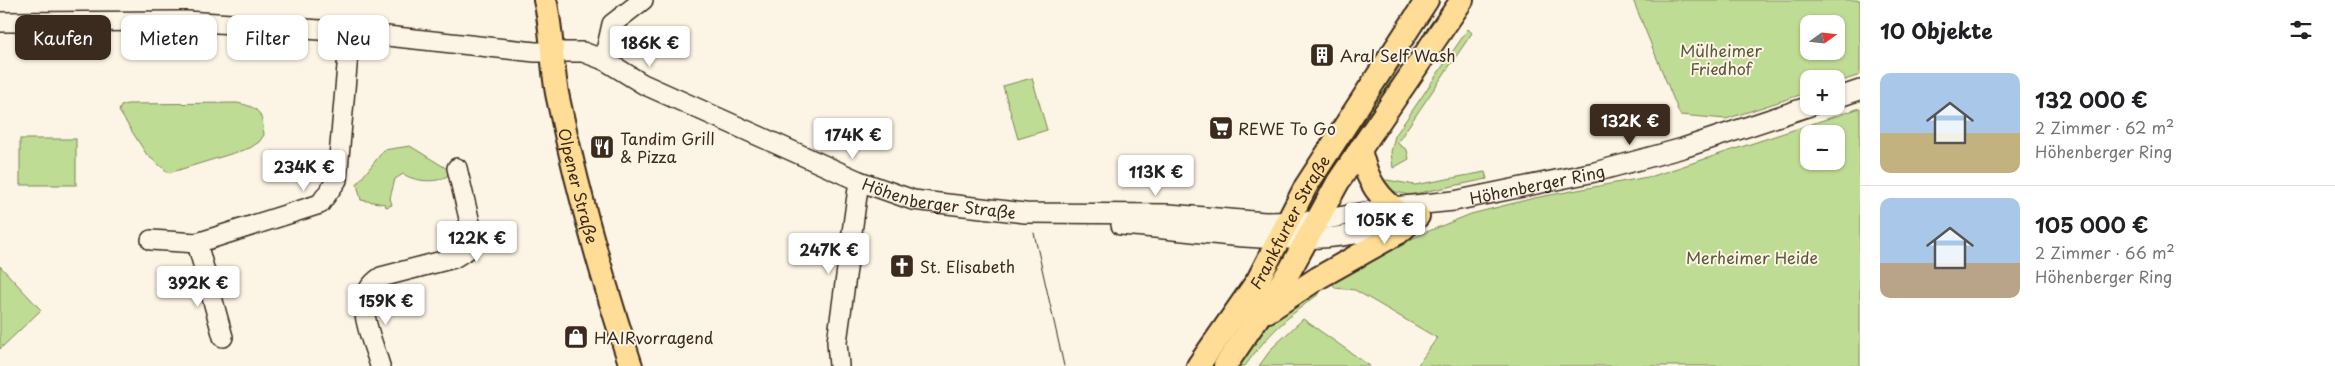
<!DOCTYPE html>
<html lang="de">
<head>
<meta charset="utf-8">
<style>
  body { margin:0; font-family:"Playpen Sans",sans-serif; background:#f2f2f2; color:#202124; height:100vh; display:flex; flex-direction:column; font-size:19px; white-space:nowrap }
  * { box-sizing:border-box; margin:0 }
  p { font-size:16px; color:#757577 }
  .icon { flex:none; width:28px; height:28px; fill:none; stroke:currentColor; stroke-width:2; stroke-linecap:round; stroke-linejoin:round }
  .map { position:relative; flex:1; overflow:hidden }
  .sheet { display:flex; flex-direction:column; background:#fff; width:475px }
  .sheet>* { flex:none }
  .banner { position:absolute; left:15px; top:15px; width:475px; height:45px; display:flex; gap:10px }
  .needle { width:32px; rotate:75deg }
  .tools { position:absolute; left:1800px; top:15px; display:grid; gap:10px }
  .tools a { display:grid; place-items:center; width:45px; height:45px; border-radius:10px; background:#fff; box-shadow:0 1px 4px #0004; font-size:25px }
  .price { position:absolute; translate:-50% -42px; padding:0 11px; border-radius:5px; background:#fff; color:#222; font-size:16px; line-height:32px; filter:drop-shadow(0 1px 2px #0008) }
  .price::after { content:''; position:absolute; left:50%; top:30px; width:15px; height:11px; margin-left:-8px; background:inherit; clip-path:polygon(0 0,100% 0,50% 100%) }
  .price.current { background:#3b2a1e; color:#fff }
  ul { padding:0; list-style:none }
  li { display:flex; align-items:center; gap:15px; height:125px; padding:0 20px }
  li+li { border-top:1px solid #e0e0e0 }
  li span { display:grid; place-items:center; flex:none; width:140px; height:100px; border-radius:10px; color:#555 }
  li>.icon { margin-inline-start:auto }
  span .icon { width:60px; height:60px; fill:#fffc; stroke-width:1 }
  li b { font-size:21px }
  h2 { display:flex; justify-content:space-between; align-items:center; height:60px; padding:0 20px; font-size:21px }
  .pill { padding:0 18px; border-radius:10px; background:#fff; box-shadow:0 1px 4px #0004; font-size:18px; line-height:45px }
  .pill.current { background:#3b2a1e; color:#fff }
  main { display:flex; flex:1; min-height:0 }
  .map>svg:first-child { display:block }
  .green { fill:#bfdc94; stroke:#7d8359; fill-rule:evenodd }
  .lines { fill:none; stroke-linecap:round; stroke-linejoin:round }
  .minor-casing { stroke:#3b2a1e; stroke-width:22 }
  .major-casing { stroke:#3b2a1e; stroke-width:26 }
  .minor { stroke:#fcf5e5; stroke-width:19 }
  .major { stroke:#ffdd96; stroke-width:22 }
  .tram { stroke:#3b2a1e; stroke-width:1 }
  .labels { text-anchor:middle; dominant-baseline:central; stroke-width:4; stroke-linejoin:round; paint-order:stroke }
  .park-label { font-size:16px; fill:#5c563c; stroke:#fcf5e5 }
  .poi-label { font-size:16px; fill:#3b2a1e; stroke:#fcf5e5; text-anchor:start }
  .street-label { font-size:16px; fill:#3b2a1e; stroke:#fcf5e5 }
</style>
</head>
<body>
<main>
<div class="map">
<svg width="1860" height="366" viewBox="0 0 1860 366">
  <rect width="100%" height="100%" fill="#fcf5e5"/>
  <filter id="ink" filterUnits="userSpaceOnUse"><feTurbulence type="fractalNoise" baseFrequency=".02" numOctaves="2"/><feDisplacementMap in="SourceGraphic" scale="10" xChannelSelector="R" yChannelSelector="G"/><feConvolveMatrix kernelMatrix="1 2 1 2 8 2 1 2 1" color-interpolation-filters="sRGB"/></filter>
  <g filter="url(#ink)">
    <g class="green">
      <path d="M1633,0H1860V75L1836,83V79H1809V92L1726,119L1680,115ZM1809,24H1836V51H1809Z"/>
      <path d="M1433,9V14C1398,65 1369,121 1333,173L1329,170L1374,103L1403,51Z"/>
      <polygon points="1468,29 1472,33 1397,143 1407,150 1409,159 1393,168 1391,152 1395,136"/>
      <polygon points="1032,78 1047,130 1018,139 1003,86"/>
      <path d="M237,103C259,107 262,112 264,135L259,142L250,148L169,173L147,155L119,111L121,106L127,104Z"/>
      <path d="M1860,108V366H1417L1437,338L1355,290L1335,288L1330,278L1424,233L1471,214L1534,198L1653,176ZM1809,134H1836V161H1809Z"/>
      <rect x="20" y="139" width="56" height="46"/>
      <path d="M410,146L449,170L447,176C436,184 414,181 403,174L395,179L390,198L392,205L386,207L385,204L361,200L357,184L384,150Z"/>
      <polygon points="1485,172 1487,179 1409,195 1388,190 1380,181 1387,180 1415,185"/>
      <polygon points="0,266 41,310 0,349"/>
      <path d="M1322,288L1319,294C1289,315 1266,336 1245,366H1235L1266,327L1282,311Z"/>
      <polygon points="1303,319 1370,366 1259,366 1272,348"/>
    </g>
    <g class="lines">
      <defs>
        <g id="minor">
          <path id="s1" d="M0,22L187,21L350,32L535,52H583L604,60L643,84L859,181L913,200L1025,213L1169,214L1265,222L1316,221L1393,207L1454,201L1595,172L1683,148L1810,106"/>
          <polyline points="604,60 612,24 643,0"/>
          <polyline points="1836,98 1860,90"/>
          <path d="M1121,225C1217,232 1316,256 1410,219"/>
          <polyline points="151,240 197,243"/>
          <polyline points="223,337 197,243 320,204 337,180 350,32"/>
          <path d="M380,366C372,337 349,297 381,277L454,258L467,250L472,231L457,168"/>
          <polyline points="839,366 837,342 859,181"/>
        </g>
        <g id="major">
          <path id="s2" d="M545,0C553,32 551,66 558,98C577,189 602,278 631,366"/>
          <path d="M1360,149C1365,172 1373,192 1393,207"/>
          <polyline points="1268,311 1318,278 1398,233 1418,216"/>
          <path id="s3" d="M1198,366L1258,280L1306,186L1427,0"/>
          <polyline points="1225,366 1290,270 1338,182 1462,0"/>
        </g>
      </defs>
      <use href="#minor" class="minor-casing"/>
      <use href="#major" class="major-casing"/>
      <use href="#minor" class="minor"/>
      <use href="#major" class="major"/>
      <polyline class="tram" points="1034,233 1064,366"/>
    </g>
  </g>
  <defs>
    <symbol id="building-square" viewBox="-11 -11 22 22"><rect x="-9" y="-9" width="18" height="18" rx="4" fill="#3b2a1e" stroke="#fcf5e5"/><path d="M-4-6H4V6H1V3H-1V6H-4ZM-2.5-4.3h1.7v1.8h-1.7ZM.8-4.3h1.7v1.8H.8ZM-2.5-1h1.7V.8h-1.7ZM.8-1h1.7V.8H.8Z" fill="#fff"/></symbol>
    <symbol id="supermarket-square" viewBox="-11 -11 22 22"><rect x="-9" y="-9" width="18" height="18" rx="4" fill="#3b2a1e" stroke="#fcf5e5"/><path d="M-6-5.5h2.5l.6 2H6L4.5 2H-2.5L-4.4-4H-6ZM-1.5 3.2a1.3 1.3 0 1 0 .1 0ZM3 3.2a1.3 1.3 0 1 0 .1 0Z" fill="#fff"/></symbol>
    <symbol id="restaurant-square" viewBox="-11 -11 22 22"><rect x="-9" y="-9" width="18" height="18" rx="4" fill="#3b2a1e" stroke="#fcf5e5"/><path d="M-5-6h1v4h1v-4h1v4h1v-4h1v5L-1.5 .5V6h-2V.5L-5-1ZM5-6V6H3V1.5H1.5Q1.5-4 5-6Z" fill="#fff"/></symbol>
    <symbol id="church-square" viewBox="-11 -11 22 22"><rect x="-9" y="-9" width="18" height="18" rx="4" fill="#3b2a1e" stroke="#fcf5e5"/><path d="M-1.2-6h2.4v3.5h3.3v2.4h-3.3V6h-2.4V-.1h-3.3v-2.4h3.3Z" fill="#fff"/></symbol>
    <symbol id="shop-square" viewBox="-11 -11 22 22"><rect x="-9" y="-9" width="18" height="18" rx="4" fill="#3b2a1e" stroke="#fcf5e5"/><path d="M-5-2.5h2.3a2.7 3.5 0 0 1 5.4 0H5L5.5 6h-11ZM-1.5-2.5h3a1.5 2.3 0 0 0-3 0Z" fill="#fff"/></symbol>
  </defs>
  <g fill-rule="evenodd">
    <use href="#building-square" x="1308" y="41" width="28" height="28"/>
    <use href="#supermarket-square" x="1207" y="114" width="28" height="28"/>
    <use href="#restaurant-square" x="588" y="133" width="28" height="28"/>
    <use href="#church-square" x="888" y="252" width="28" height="28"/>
    <use href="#shop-square" x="562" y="323" width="28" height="28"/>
  </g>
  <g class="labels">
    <g class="park-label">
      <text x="1721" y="50">Mülheimer<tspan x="1721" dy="18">Friedhof</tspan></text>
      <text x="1752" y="257">Merheimer Heide</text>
    </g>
    <g class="poi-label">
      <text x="1340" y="55">Aral Self Wash</text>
      <text x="1238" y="128">REWE To Go</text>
      <text x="620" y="138">Tandim Grill<tspan x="620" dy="18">&amp; Pizza</tspan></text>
      <text x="920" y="266">St. Elisabeth</text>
      <text x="594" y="337">HAIRvorragend</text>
    </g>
    <g class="street-label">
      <text stroke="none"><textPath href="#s1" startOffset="1575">Höhenberger Ring</textPath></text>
      <text stroke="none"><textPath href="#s2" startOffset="189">Olpener Straße</textPath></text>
      <text stroke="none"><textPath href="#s1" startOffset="972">Höhenberger Straße</textPath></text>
      <text stroke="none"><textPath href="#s3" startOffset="171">Frankfurter Straße</textPath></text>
    </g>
  </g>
</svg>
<div class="tools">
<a><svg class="needle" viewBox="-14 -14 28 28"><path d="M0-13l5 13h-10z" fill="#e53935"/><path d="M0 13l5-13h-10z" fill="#757577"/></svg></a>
<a>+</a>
<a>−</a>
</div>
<b class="price" style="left:650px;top:68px">186K €</b>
<b class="price current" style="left:1630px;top:146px">132K €</b>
<b class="price" style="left:853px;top:160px">174K €</b>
<b class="price" style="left:304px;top:192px">234K €</b>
<b class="price" style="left:1156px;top:197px">113K €</b>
<b class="price" style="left:1385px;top:245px">105K €</b>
<b class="price" style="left:477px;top:263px">122K €</b>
<b class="price" style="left:829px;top:275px">247K €</b>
<b class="price" style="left:198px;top:308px">392K €</b>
<b class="price" style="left:386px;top:326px">159K €</b>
<div class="banner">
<a class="pill current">Kaufen</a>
<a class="pill">Mieten</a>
<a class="pill">Filter</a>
<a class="pill">Neu</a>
</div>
</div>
<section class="sheet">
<h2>10 Objekte<svg class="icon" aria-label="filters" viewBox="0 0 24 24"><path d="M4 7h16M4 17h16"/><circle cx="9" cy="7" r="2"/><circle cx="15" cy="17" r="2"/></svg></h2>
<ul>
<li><span style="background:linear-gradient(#a9c7e8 60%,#c2b280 0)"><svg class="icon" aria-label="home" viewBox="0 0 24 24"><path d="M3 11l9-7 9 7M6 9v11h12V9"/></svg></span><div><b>132 000 €</b><p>2 Zimmer · 62 m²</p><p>Höhenberger Ring</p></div></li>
<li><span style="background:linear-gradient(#a9c7e8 65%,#b9a48a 0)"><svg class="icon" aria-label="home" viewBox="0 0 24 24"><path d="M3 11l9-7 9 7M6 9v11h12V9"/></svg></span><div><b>105 000 €</b><p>2 Zimmer · 66 m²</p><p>Höhenberger Ring</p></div></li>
</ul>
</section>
</main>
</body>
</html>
